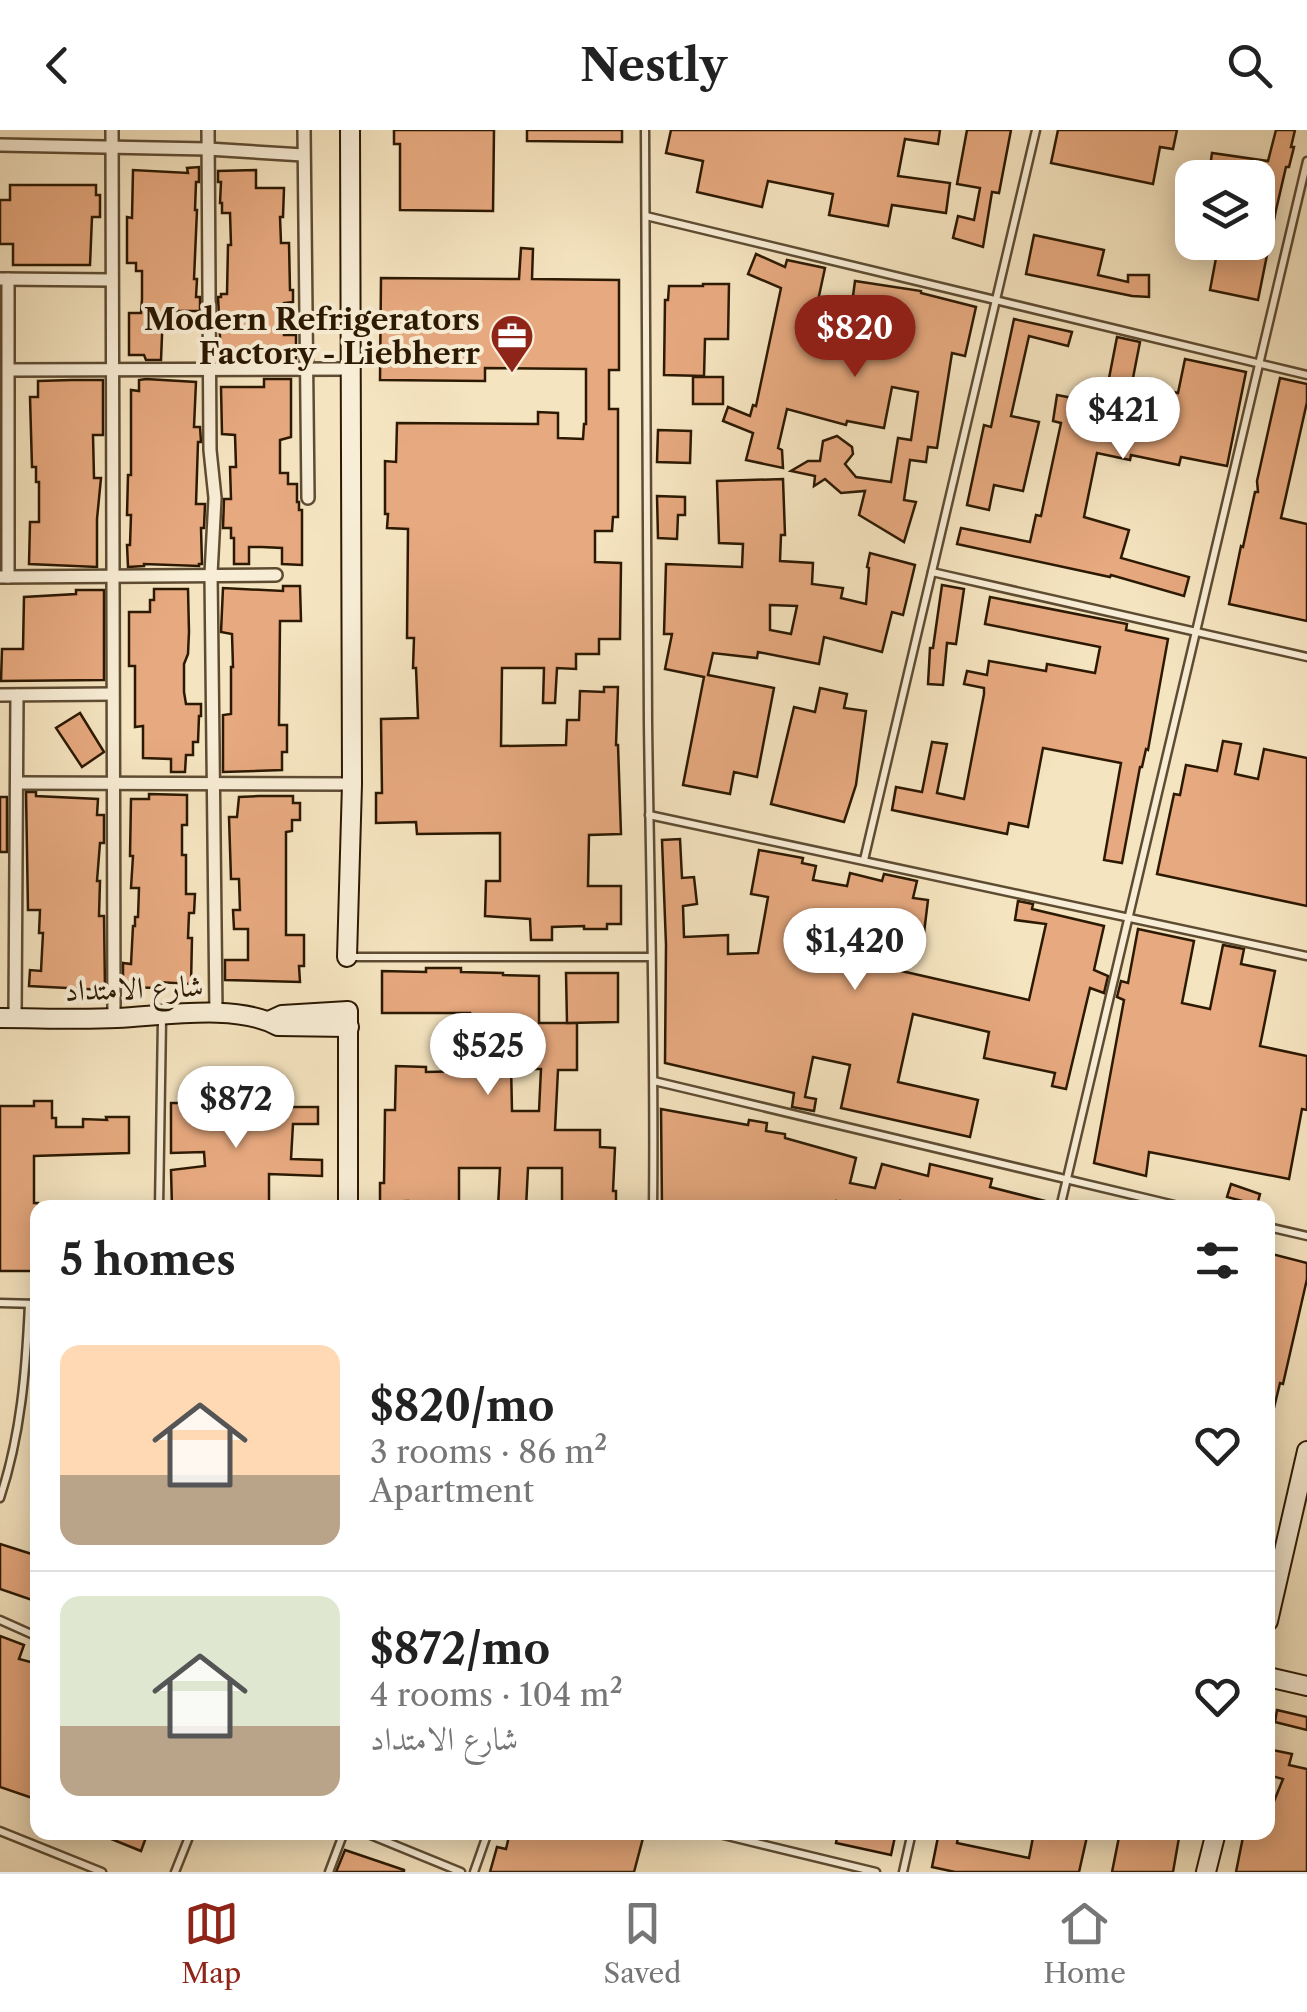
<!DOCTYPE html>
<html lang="en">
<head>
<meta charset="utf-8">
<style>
  body { margin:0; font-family:"Libre Caslon Text",Amiri,serif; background:#f2f2f2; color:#222; height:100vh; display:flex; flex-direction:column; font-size:38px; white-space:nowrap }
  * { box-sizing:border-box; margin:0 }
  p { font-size:32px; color:#767676 }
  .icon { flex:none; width:55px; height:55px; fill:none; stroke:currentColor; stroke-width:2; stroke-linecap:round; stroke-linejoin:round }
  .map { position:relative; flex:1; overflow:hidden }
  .drawer { position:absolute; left:30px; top:1070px; width:1245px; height:640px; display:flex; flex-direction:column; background:#fff; border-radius:20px; box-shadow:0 5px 25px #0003 }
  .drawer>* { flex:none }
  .fabs { position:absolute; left:1175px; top:30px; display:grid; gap:20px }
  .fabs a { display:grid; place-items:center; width:100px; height:100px; border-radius:20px; background:#fff; box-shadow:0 5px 25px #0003; font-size:50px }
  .price { position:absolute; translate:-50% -85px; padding:0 22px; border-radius:35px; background:#fff; color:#222; font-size:32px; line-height:65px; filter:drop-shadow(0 2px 5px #0008) }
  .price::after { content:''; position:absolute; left:50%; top:60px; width:30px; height:22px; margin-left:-15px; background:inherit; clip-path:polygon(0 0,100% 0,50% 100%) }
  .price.active { background:#8f2418; color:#fff }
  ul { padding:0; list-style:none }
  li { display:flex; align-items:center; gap:30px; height:250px; padding:0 30px }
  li+li { border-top:2px solid #e0e0e0 }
  li span { display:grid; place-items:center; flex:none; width:280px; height:200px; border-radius:20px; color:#555 }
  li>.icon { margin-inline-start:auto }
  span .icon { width:120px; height:120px; fill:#fffc; stroke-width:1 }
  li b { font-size:42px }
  h2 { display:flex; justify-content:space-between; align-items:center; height:120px; padding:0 30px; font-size:42px }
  header { display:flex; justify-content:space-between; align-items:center; height:130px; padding:0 30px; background:#fff; font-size:45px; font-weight:700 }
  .tab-bar { display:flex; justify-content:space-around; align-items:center; height:140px; border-top:2px solid #e0e0e0; background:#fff; font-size:28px; color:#767676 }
  .tab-bar a { display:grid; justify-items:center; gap:5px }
  .tab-bar .active { color:#8f2418 }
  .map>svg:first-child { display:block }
  .building { fill:#e7a97f; stroke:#2c1902; stroke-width:2.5; fill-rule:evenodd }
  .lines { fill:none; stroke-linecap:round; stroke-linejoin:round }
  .lane-casing { stroke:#5e4c32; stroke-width:11 }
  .street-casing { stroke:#5e4c32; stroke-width:16 }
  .secondary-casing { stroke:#2c1902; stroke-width:22 }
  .lane { stroke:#f8edd6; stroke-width:6 }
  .street { stroke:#f8edd6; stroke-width:11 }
  .secondary { stroke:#f8edd6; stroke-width:18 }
  .labels { text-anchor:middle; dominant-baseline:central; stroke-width:8; stroke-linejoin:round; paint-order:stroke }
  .poi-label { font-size:30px; font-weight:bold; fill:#2c1902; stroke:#f8edd6; text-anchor:end }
  .street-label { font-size:30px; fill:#2c1902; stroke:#f8edd6 }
</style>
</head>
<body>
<header><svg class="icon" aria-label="back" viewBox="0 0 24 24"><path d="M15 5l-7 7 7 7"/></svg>Nestly<svg class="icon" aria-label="search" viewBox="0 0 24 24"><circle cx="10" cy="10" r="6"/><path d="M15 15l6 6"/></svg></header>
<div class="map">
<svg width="1307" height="1742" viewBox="0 0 1307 1742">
  <rect width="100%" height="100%" fill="#f5e4c0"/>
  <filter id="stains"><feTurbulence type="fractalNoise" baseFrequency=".002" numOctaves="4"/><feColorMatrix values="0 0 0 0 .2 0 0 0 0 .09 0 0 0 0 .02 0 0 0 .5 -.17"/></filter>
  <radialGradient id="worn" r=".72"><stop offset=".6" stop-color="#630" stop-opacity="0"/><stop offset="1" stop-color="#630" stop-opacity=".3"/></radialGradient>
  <g class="building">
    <polygon points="394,0 494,0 493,81 400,80 400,14 394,14"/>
    <polygon points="527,0 622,0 622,12 527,11"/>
    <polygon points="671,0 940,0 938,14 905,9 898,46 950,53 946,83 892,75 888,96 829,85 833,64 768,51 762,77 697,62 703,31 666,23"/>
    <polygon points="967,0 1011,0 999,63 992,62 983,117 953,108 958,86 974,90 980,58 957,54"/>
    <polygon points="1058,0 1177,0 1173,19 1160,17 1153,54 1051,33"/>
    <polygon points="1276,0 1295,0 1291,17 1294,17 1289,37 1286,37 1276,80 1258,170 1210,160 1219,112 1258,112 1258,48 1209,44 1212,23 1268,31"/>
    <polygon points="199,37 199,52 196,52 195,80 197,80 194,149 197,149 196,167 200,167 200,181 163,181 161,230 146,230 144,225 129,225 129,183 141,183 142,169 142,141 136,141 136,133 127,133 127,87 132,88 133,40 188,43 187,38"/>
    <polygon points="256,40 256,58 284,58 283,87 280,87 281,113 289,113 290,160 293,160 293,172 284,173 284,205 296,205 296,230 264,230 264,226 221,227 218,167 221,167 221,164 227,164 228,115 231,115 230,83 222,83 222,73 220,73 221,52 218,52 218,41"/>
    <polygon points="10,55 96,55 96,65 100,65 100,87 92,87 90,135 13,135 13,114 0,114 0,70 10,70"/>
    <polygon points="1034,105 1104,120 1098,145 1128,152 1128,145 1149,145 1149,167 1132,166 1026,144"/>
    <polygon points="521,118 533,119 532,149 619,150 619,240 609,240 609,279 618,279 618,387 613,387 612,401 595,401 595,432 621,433 620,509 599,509 599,524 576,524 576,539 557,538 555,573 543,573 544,538 502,538 501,616 566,615 567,590 579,590 580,561 604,562 604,557 618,557 616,615 618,615 621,704 589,705 588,756 621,756 621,794 607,794 607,799 584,799 584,796 552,797 552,810 531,810 530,789 485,786 486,751 500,751 500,703 417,704 416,692 376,693 376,663 382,663 381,589 418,588 416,538 413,538 414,508 407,508 408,399 387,398 388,384 385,384 385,331 396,332 397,293 538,294 538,282 558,283 558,308 583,309 584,294 586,294 586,239 485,238 485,251 380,250 381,148 519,149"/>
    <polygon points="756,124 785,137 787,130 825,138 811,203 877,221 884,187 851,181 855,151 921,161 921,163 976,177 965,226 952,223 937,318 928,317 926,332 910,330 904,370 916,372 904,412 859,385 865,361 841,363 825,349 814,356 815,346 791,341 808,331 820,331 823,311 837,306 852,317 853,324 845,334 856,347 891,352 898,308 911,310 918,262 892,257 884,298 847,291 846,295 787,279 778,318 782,320 783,338 746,330 753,303 723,291 728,277 750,286 753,275 756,276 781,158 748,144"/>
    <polygon points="703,154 729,154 728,209 705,209 704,246 664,245 665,170 668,170 669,156 703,156"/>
    <polygon points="1014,189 1072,202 1068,216 1029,206 1011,286 1039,292 1023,361 994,355 989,380 967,375 984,295 991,297"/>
    <polygon points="1117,207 1140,212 1132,253 1178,263 1185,229 1246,242 1227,336 1181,327 1179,335 1131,325 1130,330 1097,323 1084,387 1129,400 1121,428 1189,447 1184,466 1111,445 1110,447 957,414 961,398 1030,412 1036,385 1041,386 1061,293 1053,291 1057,265 1104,274"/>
    <rect x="693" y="247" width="30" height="27"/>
    <polygon points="1280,248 1307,254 1307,272 1281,388 1307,394 1307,491 1229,474 1241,416 1243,417 1255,362 1258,362 1257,351"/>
    <polygon points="146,249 196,252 194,297 200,297 201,312 198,312 196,374 205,374 204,398 201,398 202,434 199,434 199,436 144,434 144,436 128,437 127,415 130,415 131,385 127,385 128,345 131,345 131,260 139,261 139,250"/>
    <polygon points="264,249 291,249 291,307 280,310 280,343 288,343 288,354 297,354 297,372 299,372 299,380 302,380 302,435 282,434 282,418 262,417 249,417 249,434 234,434 234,408 231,408 231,398 223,398 224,369 231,369 230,337 236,337 235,305 222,304 221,257 264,257"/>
    <polygon points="72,250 103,250 103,305 93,305 94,348 101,348 97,389 97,437 29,434 30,392 39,392 39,352 36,352 36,337 32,337 30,267 38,267 38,251"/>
    <polygon points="658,300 691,301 690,333 657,332"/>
    <path d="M783,349L785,405H781L780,431L813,433L812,454L843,458L841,468L866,474L869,438L867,437L870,423L915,435L903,485L892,482L882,522L824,507L819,534L758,522L757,528L713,523L708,545L774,558L757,647L734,642L730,664L683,655L704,547L665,539L672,504H664L666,434L742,437L743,414L719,413L717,351ZM770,475L797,476L791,504L770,500Z"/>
    <polygon points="657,366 685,367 685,385 678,385 677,409 658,408"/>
    <polygon points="942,455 964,459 956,514 947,513 943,555 928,554 930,518 933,518"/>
    <polygon points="283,456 300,456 301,491 280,491 279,595 287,595 287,622 282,622 282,640 223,642 223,585 231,584 231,537 233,537 232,504 221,502 223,458 283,461"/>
    <polygon points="154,459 188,459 189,502 188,524 184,534 184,562 186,574 201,574 201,586 199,586 198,612 193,612 193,625 186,625 185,642 171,642 171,629 143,628 143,596 135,597 135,536 129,536 129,482 150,482 150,470 154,470"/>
    <polygon points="76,460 104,460 104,550 1,551 2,519 23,519 24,467 76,464"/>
    <polygon points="990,467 1127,494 1126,500 1168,509 1148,620 1146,619 1142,637 1140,637 1122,733 1104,730 1121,633 1043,618 1028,697 1009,693 1007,704 892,680 896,657 922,662 932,612 947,614 937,663 964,669 984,564 984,558 964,554 967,541 987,545 989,531 1046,541 1047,534 1095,543 1100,517 985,494"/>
    <polygon points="820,558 847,564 844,578 866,581 856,655 844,692 771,674 794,577 815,582"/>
    <polygon points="80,583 104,622 82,637 56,598"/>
    <polygon points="1223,611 1241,614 1235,644 1258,649 1264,619 1307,628 1307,776 1157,744 1174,664 1180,665 1186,635 1217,641"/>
    <polygon points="26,662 36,662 36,666 98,669 97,685 104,685 104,713 100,713 97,751 100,751 99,786 104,786 105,860 29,856 30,840 41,841 43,803 39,803 40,780 28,780"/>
    <polygon points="149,664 187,665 187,695 182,695 182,725 186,725 186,764 195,764 194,783 189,783 188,808 192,808 191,854 158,852 158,858 123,857 123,833 131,834 133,796 135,796 135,787 138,787 139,758 131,758 133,726 130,726 131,669 149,669"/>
    <polygon points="259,666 293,666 293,673 300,673 300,690 292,690 292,701 286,702 286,805 304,805 304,836 299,836 300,852 225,850 225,830 248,830 248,799 234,799 233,780 240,780 239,749 231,749 229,687 237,687 239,667"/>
    <rect x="0" y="667" width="7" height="55"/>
    <polygon points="680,709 682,748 694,747 697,774 683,776 684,807 728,805 728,824 758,823 768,767 751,764 759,720 803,728 802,733 816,736 813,750 847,756 850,743 882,751 884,744 917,751 913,768 928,770 924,803 906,800 897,840 1029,870 1046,794 1015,790 1018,771 1033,774 1032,779 1104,796 1094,840 1108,846 1104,863 1090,858 1066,959 1052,956 1055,943 984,928 989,902 913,884 898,952 978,970 970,1007 841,978 850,935 813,927 805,967 816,969 814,981 792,977 794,963 665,933 666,815 662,710"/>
    <polygon points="1138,799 1194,811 1182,873 1210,879 1223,815 1244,819 1241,834 1275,841 1260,916 1307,926 1307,980 1302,979 1289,1049 1149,1022 1146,1046 1094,1033 1124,870 1117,867 1121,851 1128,853"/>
    <path d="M426,838H461V842L503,843V845L539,846V893H577V940H558L555,1000H600V1017L615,1018L613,1061H616V1078H562V1038H528L526,1078H498L500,1038H459V1074H408V1071L380,1072V1053H384L385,980H395L396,936L426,937V942L470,941V883H382V841L426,842ZM511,934H535V939H541L539,981H512Z"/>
    <polygon points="566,843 618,843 618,892 567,893"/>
    <polygon points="215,967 259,968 259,977 318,977 318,994 293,994 291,1029 322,1030 322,1046 269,1044 269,1078 172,1078 171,1040 205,1036 204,1022 171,1023 171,973 215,973"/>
    <polygon points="34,971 52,971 52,988 56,988 56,997 83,997 83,989 107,990 106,987 129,987 129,1023 34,1026 34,1073 38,1073 37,1091 33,1091 34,1141 0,1141 0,976 34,976"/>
    <polygon points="661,979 748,995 749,990 767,993 766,1001 785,1004 785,1008 856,1028 850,1053 875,1058 882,1034 928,1046 930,1034 992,1049 990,1057 1053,1073 1053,1078 940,1078 900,1071 898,1078 868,1078 836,1071 834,1078 662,1078"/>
    <polygon points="1231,1054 1260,1064 1257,1075 1227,1067"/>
    <polygon points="1268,1123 1307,1133 1307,1149 1283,1254 1280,1253 1272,1286 1268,1285"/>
    <polygon points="0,1414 38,1426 38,1472 0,1459"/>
    <polygon points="0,1506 24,1515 19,1529 38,1534 38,1670 0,1657"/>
    <polygon points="1277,1580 1307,1587 1307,1600 1275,1592"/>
    <polygon points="1268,1619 1292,1624 1289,1635 1307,1639 1307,1742 1236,1742 1244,1702 1268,1702 1268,1686 1283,1649 1268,1645"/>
    <polygon points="94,1702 148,1702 141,1721"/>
    <polygon points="510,1702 622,1702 643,1708 634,1742 490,1742 497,1717 506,1719"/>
    <polygon points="838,1702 896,1702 891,1725 836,1713"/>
    <polygon points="939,1702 959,1702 957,1713 1029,1728 1034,1702 1088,1702 1079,1742 955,1742 932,1737"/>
    <polygon points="1120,1702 1180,1702 1173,1742 1112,1742"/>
    <polygon points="345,1720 404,1740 404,1742 336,1742"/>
  </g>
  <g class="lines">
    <defs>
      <g id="lane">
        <path d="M645,0C647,197 646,395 648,592C650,754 655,916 653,1078"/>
        <polyline points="646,86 1307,245"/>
        <polyline points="932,442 1307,527"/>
        <polyline points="649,685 1307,826"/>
        <polyline points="864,730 1036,0"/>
        <polyline points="349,827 650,827"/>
        <polyline points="654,951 1187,1078"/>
        <polyline points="159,1078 162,889"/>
        <polyline points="1060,1078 1307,31"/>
        <polyline points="1268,1097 1307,1106"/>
        <polyline points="0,1173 38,1174"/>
        <path d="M0,1368C21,1305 26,1240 29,1174"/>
        <polyline points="0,1490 38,1507"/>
        <polyline points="0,1701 102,1742"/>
        <polyline points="363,1702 461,1742"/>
        <polyline points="711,1702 876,1742"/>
        <polyline points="175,1742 191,1702"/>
        <polyline points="329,1742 344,1702"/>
        <polyline points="474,1742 488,1702"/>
        <polyline points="903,1742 912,1702"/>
      </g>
      <g id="street">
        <polyline points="112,0 114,888"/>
        <polyline points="208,0 210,320 215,368 211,444 216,882"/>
        <polyline points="304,0 308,368"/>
        <polyline points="0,15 208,19 303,25"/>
        <polyline points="0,149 112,150"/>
        <polyline points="8,149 8,447"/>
        <polyline points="9,240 351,239"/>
        <polyline points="0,447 276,445"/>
        <polyline points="0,565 112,564"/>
        <polyline points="17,653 352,654"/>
        <polyline points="15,888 17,565"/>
      </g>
      <g id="secondary">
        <polyline points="347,827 352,654 350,0"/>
        <path d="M0,888C39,888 78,890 117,888C163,886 236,873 278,896L349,897"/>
        <polyline points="269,891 282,885 348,881 348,1078"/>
        <polyline points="1268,1491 1307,1321"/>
        <polyline points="1268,1547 1307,1556"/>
        <polyline points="1206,1742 1216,1702"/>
      </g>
    </defs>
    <use href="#lane" class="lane-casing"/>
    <use href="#street" class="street-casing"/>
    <use href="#secondary" class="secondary-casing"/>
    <use href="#lane" class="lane"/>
    <use href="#street" class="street"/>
    <use href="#secondary" class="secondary"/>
  </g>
  <defs>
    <symbol id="office-pin" viewBox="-11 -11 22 30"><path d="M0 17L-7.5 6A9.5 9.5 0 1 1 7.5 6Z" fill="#8f2418" stroke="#f8edd6"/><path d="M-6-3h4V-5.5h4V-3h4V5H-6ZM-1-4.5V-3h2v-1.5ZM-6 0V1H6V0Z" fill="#fff"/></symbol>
  </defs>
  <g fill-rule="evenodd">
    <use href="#office-pin" x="487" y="181" width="50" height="68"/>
  </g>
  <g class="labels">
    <g class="poi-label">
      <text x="480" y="189">Modern Refrigerators<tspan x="480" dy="34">Factory - Liebherr</tspan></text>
    </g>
    <g class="street-label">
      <text transform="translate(134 858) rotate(-2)">شارع الامتداد</text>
    </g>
  </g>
  <rect width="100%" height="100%" filter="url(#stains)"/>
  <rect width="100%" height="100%" fill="url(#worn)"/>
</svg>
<div class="fabs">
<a><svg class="icon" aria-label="layers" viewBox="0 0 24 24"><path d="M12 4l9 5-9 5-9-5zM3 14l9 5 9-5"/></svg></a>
</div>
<b class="price active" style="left:855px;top:250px">$820</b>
<b class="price" style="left:1123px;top:332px">$421</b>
<b class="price" style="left:855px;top:863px">$1,420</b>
<b class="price" style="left:488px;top:968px">$525</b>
<b class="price" style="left:236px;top:1021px">$872</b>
<section class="drawer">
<h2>5 homes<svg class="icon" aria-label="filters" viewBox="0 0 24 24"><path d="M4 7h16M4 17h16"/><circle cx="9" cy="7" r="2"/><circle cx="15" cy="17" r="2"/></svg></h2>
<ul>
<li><span style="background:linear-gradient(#ffd9b3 65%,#b9a48a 0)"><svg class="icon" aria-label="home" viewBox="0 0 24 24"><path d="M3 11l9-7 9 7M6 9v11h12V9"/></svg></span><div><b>$820/mo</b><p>3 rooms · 86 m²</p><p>Apartment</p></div><svg class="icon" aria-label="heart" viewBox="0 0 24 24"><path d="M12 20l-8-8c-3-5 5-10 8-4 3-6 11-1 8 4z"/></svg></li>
<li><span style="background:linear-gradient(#dfe7d0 65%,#b9a48a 0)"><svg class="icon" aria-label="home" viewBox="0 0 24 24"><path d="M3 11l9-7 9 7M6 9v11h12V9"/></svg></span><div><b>$872/mo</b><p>4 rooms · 104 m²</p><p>شارع الامتداد</p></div><svg class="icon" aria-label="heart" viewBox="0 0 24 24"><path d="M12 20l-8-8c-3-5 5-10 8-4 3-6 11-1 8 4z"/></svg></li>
</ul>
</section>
</div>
<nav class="tab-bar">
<a class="active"><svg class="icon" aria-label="map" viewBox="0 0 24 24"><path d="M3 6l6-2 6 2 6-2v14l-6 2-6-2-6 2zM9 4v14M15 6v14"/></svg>Map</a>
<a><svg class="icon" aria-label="saved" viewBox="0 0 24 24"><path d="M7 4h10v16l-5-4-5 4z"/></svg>Saved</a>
<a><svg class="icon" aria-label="home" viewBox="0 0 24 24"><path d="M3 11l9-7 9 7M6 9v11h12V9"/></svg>Home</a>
</nav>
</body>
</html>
